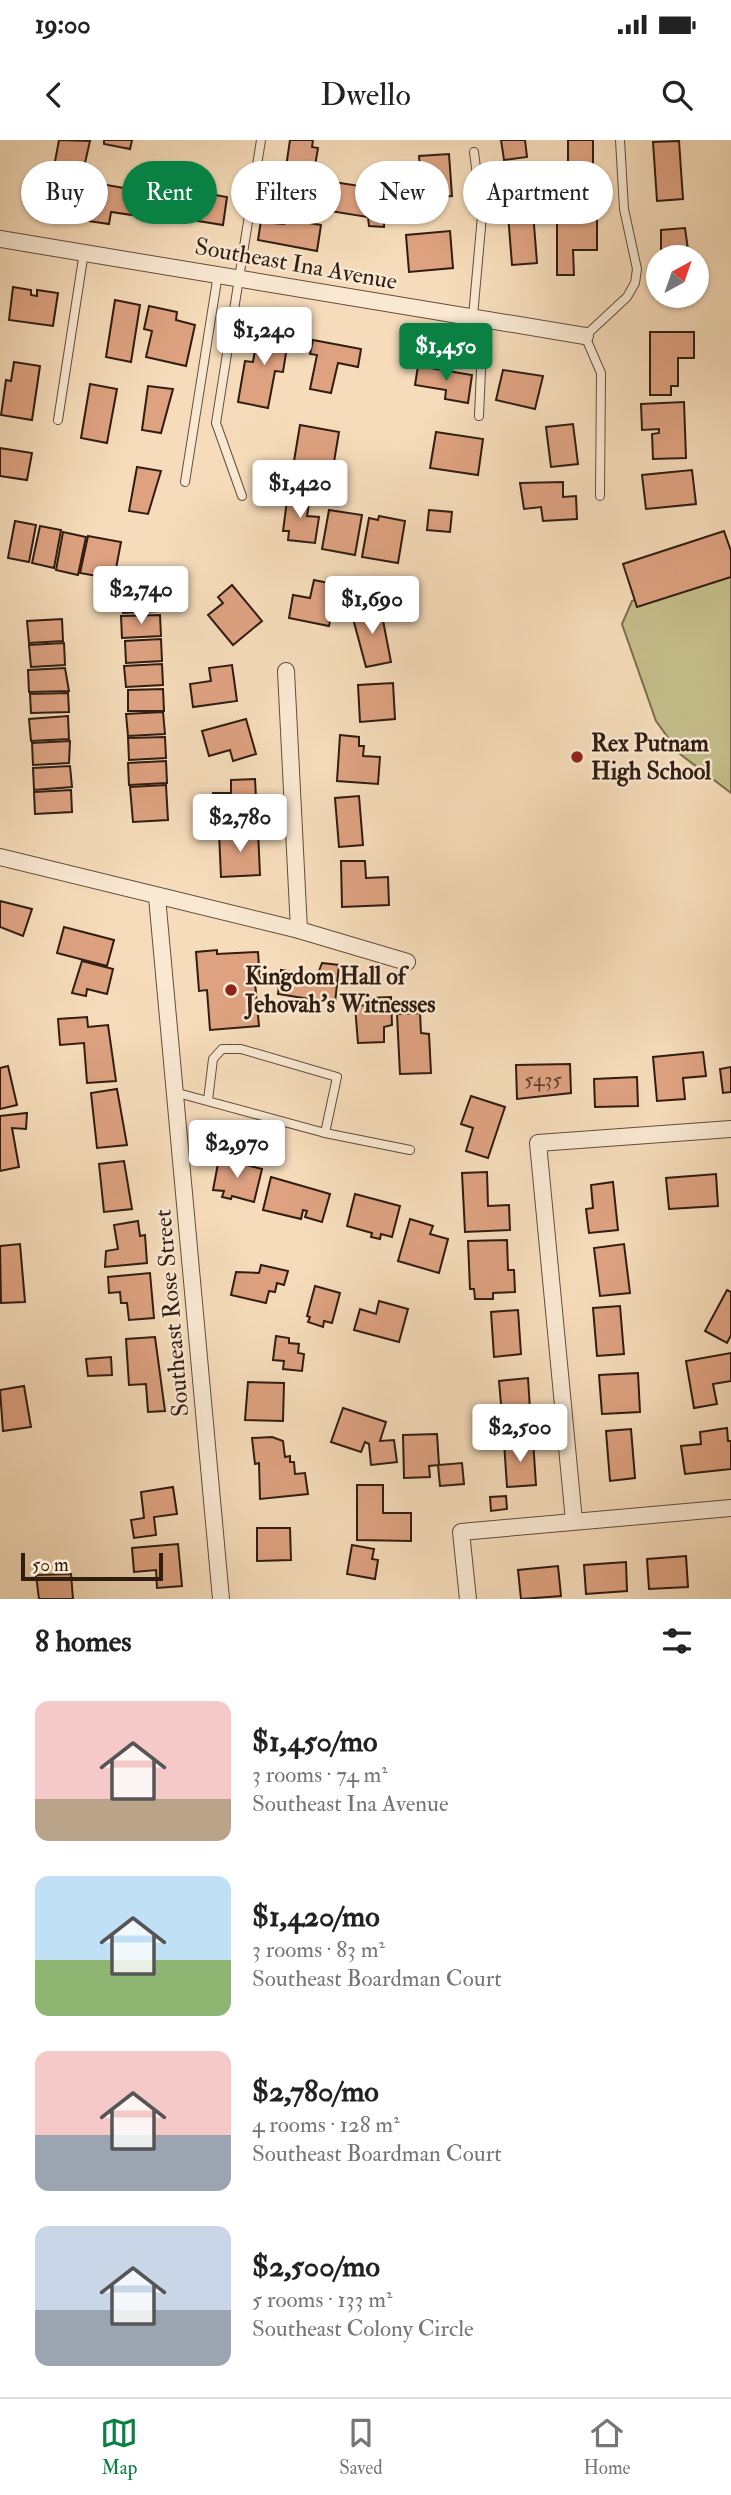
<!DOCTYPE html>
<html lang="en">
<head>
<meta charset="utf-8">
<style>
  body { margin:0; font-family:"IM FELL Double Pica",serif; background:#f6f6f6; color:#222; height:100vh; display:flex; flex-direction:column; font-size:26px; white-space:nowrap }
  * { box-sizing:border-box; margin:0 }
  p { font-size:23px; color:#767676 }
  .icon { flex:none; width:38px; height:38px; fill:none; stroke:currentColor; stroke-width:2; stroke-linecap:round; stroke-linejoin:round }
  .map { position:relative; height:1459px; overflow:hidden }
  .drawer { display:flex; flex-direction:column; background:#fff; flex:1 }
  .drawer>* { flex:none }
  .banner { position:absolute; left:21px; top:21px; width:690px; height:63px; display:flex; gap:14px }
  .needle { width:46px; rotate:40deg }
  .buttons { position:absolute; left:646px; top:105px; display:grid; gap:14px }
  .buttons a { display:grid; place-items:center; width:63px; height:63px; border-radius:50%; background:#fff; box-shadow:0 2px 5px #0004; font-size:35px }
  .scale { position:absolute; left:21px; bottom:18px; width:142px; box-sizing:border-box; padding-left:7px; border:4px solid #301d12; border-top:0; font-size:19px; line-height:24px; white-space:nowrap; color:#301d12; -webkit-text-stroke:5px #f9e8d2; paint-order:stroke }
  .price { position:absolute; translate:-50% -60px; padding:0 16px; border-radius:7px; background:#fff; color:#222; font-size:23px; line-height:46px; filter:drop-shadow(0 2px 4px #0008) }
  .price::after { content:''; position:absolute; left:50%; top:42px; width:21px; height:16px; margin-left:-10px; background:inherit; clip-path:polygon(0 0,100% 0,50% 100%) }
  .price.selected { background:#0b8043; color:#fff }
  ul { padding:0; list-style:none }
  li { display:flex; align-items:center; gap:21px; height:175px; padding:0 35px }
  li span { display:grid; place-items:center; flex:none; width:196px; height:140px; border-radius:14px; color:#555 }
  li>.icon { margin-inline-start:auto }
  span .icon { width:84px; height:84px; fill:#fffc; stroke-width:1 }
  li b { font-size:30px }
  h2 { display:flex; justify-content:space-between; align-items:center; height:84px; padding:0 35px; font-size:30px }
  .tag { padding:0 24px; border-radius:32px; background:#fff; box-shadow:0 2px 5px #0004; font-size:24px; line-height:63px }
  .tag.selected { background:#0b8043; color:#fff }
  .status { display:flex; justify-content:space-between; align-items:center; height:49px; padding:0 35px; background:#fff; direction:ltr }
  .status svg { height:19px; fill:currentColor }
  header { display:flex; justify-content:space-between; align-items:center; height:91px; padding:0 35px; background:#fff; font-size:32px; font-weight:600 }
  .menu { display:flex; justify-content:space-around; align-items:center; height:98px; border-top:2px solid #e0e0e0; background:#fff; font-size:19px; color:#767676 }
  .menu a { display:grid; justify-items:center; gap:4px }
  .menu .selected { color:#0b8043 }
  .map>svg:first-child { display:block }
  .green { fill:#c4be8a; stroke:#7a6e4e; stroke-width:2 }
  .building { fill:#dea281; stroke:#301d12; stroke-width:2 }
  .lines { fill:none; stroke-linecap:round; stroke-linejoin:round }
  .lane-casing { stroke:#624d3c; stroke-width:10 }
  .street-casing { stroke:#624d3c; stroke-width:18 }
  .lane { stroke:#f9e8d2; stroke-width:8 }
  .street { stroke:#f9e8d2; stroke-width:16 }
  .poi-dot { fill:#8f2418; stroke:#f9e8d2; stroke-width:2.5 }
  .labels { text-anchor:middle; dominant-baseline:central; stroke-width:5; stroke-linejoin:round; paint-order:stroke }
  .number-label { font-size:21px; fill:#5c3e2e }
  .street-label { font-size:24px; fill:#301d12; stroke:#f9e8d2 }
  .poi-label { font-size:24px; font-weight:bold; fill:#301d12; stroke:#f9e8d2; text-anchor:start }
</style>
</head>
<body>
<div class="status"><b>19:00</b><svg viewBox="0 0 49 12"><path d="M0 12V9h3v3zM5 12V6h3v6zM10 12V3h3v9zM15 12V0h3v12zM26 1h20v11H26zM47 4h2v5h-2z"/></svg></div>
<header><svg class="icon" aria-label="back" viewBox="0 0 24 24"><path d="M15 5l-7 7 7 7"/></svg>Dwello<svg class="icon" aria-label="search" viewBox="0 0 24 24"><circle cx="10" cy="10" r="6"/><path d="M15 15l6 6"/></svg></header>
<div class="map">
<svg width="731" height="1459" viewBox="0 0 731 1459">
  <rect width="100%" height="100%" fill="#f6dcba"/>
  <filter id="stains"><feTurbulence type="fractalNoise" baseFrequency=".00286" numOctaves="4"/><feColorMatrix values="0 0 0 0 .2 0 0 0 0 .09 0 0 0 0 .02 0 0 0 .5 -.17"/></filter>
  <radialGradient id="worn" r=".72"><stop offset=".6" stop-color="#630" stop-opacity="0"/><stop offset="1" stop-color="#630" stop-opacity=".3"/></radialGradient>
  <polygon class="green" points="731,421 731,653 680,614 656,581 622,484 632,461"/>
  <g class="building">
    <polygon points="59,0 90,1 79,49 62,46 64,34 53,32"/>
    <polygon points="104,0 132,0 130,9 104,4"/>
    <polygon points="290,0 313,0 312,7 318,8 314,32 286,27"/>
    <polygon points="501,0 525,0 527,17 504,20"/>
    <rect x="568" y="0" width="25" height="30"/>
    <polygon points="679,1 683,59 657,61 653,2"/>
    <polygon points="449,14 452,56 422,58 419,16"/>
    <polygon points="334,42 372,48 371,58 385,61 384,87 369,86 368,77 330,71"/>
    <polygon points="95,43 136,50 132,75 111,72 109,84 88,81"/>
    <polygon points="192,51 227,57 223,85 167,76 171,53 191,56"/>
    <polygon points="532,59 537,123 512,125 507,61"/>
    <polygon points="263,67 276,69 274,83 284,84 285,79 321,85 317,111 258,100"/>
    <polygon points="557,71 597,71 597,110 573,110 574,135 557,135"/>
    <polygon points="685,88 689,117 661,117 661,90"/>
    <polygon points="450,91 453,128 409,132 406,95"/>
    <polygon points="13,147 31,150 31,155 37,156 37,150 58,153 53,186 9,180"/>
    <polygon points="115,160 140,165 131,222 106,217"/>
    <polygon points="149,166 177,172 176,180 195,185 186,226 146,217 152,191 144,189"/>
    <polygon points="259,185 284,190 284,194 289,194 283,232 275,231 268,268 238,262 245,221 253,222"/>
    <polygon points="650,192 694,192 694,218 678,218 678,246 671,246 671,255 650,255"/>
    <polygon points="313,200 361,209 358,227 338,223 331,253 310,249 317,215 310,214"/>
    <polygon points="14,222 40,226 32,280 1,275 6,240 11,241"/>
    <polygon points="418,226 472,235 468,263 445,259 446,250 415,245"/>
    <polygon points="503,230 543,236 535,269 496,260"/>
    <polygon points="90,244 117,249 107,303 81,298"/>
    <polygon points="148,246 173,249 161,293 142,290"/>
    <polygon points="684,262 686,318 653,319 652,294 659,293 659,289 642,290 641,264"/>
    <polygon points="573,284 578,324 551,327 546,287"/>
    <polygon points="300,285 339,292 333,328 294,321"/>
    <polygon points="436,292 483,299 478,335 430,328"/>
    <polygon points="0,308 32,313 27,340 0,336"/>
    <polygon points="137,327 161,331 148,374 129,371"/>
    <polygon points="692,330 696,364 646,369 642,335"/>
    <polygon points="563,342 563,357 576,356 577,379 543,381 541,367 524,369 520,343"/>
    <polygon points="288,353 310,356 307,376 319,377 315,403 288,400 289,391 283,391"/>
    <polygon points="329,370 362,375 355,415 322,409"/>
    <polygon points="429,370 452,372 450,392 427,390"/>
    <polygon points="379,376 405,381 398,423 362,417 369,378 378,380"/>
    <polygon points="15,381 36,385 29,422 8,418"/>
    <polygon points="40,386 61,390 54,428 32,423"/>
    <polygon points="724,391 731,411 731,437 637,467 623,424"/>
    <polygon points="63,392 86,397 78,435 56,430"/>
    <polygon points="88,396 121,402 114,439 80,433"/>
    <polygon points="157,437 159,471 123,473 122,451 117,451 116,439"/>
    <polygon points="314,440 338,445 329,486 289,478 293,455 310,458"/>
    <polygon points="232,445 262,481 233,505 208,475 223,463 218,457"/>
    <polygon points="380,465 391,522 366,527 351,471"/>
    <polygon points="160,475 161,496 122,498 121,476"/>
    <polygon points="62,479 63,501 29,503 27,481"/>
    <polygon points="161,499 162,521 126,523 125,501"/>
    <polygon points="64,503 65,525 31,527 29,505"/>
    <polygon points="162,524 163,545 126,547 124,526"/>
    <polygon points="232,525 237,561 193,567 190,544 211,541 209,528"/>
    <polygon points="65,528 69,551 29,552 28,530"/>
    <polygon points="393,543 395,579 360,582 358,545"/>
    <polygon points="163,549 164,571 128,571 128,550"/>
    <polygon points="68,553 69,572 31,573 30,554"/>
    <polygon points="163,572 165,594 128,596 126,574"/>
    <polygon points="68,576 69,599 31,601 29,579"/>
    <polygon points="246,579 256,614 233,621 230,610 209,616 202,591"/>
    <polygon points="340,595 359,597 359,606 364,606 363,616 380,617 378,644 337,641"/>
    <polygon points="165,597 166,618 129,620 128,598"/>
    <polygon points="70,601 69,623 33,625 32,603"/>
    <polygon points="166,621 167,643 129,645 128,623"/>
    <polygon points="70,626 72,647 34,650 33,628"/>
    <polygon points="255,639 257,678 214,679 213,653 231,653 231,640"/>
    <polygon points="166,645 168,680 133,682 130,647"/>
    <polygon points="71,650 72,672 35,674 34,652"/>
    <polygon points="359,656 363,705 339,707 335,658"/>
    <polygon points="258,691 260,735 221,737 219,693"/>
    <polygon points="341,721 365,721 366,738 388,737 389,765 342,767"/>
    <polygon points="0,761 32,769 23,796 0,787"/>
    <polygon points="64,787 114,800 107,826 57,813"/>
    <polygon points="217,810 217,814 258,812 260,842 255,842 259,886 210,890 207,850 199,851 196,812"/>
    <polygon points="82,821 113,829 107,854 87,849 86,856 72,853"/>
    <polygon points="322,823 339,825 335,863 278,854 281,830 317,836"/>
    <polygon points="391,857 392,885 384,887 384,902 358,903 355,866 367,865 367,858"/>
    <polygon points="420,873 421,893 429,894 431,933 400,934 397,874"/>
    <polygon points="87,877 88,887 108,885 116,941 87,943 84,903 60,905 58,879"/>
    <polygon points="703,912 706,936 683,938 685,959 657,961 653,917"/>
    <polygon points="570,924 571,953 517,959 516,925"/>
    <polygon points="8,926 17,965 0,969 0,928"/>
    <polygon points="731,927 731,952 723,953 720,929"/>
    <polygon points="637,937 638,966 595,967 594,939"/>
    <polygon points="117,949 127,1005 97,1008 91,953"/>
    <polygon points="471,956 505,967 488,1018 466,1011 473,988 461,984"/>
    <polygon points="27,973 26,989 12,988 19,1027 0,1031 0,976"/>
    <polygon points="219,1018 262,1029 254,1062 232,1056 231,1059 222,1057 224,1051 213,1050"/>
    <polygon points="124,1021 132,1069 104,1072 99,1024"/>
    <polygon points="487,1032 488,1066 509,1065 510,1090 465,1092 462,1033"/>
    <polygon points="716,1034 718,1066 669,1069 666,1038"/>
    <polygon points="271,1037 330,1054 322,1082 305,1077 307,1071 303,1070 301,1079 263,1070"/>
    <polygon points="613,1042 618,1090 589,1093 586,1069 593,1068 591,1045"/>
    <polygon points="355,1054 400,1066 392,1097 381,1094 380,1099 371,1097 372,1093 347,1086"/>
    <polygon points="410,1079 433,1086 430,1094 448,1099 439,1133 398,1121"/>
    <polygon points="138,1081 140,1096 145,1095 147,1123 105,1127 106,1111 118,1109 114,1085"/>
    <polygon points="507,1100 508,1130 514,1130 515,1152 493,1153 493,1159 475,1159 474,1149 470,1149 468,1101"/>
    <polygon points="20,1104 25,1162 1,1163 0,1106"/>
    <polygon points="624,1104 630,1153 600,1156 594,1108"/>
    <polygon points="261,1125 288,1131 284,1145 277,1143 275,1152 269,1151 266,1163 231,1155 236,1132 259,1133"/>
    <polygon points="150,1133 154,1178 129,1180 127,1163 121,1163 120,1152 109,1153 108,1137"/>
    <polygon points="315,1146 340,1153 332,1183 324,1181 323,1187 308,1182 310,1177 307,1176"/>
    <polygon points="727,1150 731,1152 731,1195 727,1203 705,1191"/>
    <polygon points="379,1161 408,1169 399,1202 354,1190 360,1169 376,1174"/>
    <polygon points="620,1166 624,1214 597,1216 593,1168"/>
    <polygon points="518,1170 521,1214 494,1217 491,1172"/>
    <polygon points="276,1196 289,1198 289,1203 299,1204 298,1213 304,1214 302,1231 283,1229 284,1221 273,1220"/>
    <polygon points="155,1197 165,1271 148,1272 146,1244 129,1245 126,1199"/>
    <polygon points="731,1213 731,1241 713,1244 717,1264 694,1268 686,1221"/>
    <polygon points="111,1217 112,1235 88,1236 86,1219"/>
    <polygon points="638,1233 640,1272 602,1274 599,1235"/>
    <polygon points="528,1238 531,1285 503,1287 499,1241"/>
    <polygon points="248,1242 284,1243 283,1281 245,1280"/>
    <polygon points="24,1246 31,1287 3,1291 0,1250"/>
    <polygon points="343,1268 386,1282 380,1301 394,1300 397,1322 371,1325 369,1304 365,1302 361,1312 331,1302"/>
    <polygon points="727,1288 728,1301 731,1301 731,1329 685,1334 681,1306 701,1304 700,1292"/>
    <polygon points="631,1289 635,1338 610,1341 606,1291"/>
    <polygon points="437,1294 439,1325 462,1323 464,1344 440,1346 438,1325 429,1326 430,1337 404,1338 403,1295"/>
    <polygon points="272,1297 283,1301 285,1317 290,1316 290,1322 294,1322 295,1334 305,1333 308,1354 260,1359 259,1323 255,1324 252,1298"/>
    <polygon points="533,1300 536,1345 507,1347 504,1302"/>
    <polygon points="357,1345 383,1345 383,1373 411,1373 411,1401 357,1400"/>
    <polygon points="173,1347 177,1374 154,1377 156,1395 134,1398 131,1380 144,1378 141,1352"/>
    <polygon points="506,1356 507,1369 491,1371 490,1357"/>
    <polygon points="257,1388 290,1388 291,1420 257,1421"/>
    <polygon points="178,1404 182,1446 157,1448 156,1430 134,1432 132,1408"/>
    <polygon points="352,1405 374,1409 372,1419 378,1420 375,1439 347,1434"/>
    <polygon points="686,1416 688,1447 649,1449 647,1419"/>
    <polygon points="626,1422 627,1451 586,1454 584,1425"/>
    <polygon points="558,1426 561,1456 521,1459 518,1430"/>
    <polygon points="71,1434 73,1459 39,1459 36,1435"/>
  </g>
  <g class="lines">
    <defs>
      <g id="lane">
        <polyline points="474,12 482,76 473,176 482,207 479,276"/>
        <polyline points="58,280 84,112"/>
        <polyline points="185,342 218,134"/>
        <polyline points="242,356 216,283 261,0"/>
        <polyline points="600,356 601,233 585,196 627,157 635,143 637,129 624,69 620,0"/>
        <polyline points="174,952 325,993 337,937 241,909 222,909 213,919 208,960"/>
        <polyline points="325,993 410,1010"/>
      </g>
      <g id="street">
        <polyline points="0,99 585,196"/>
        <polyline points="286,531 299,790"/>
        <polyline points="0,717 299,790 407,822"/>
        <polyline points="157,757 221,1459"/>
        <polyline points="574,1381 538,1003 731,989"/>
        <polyline points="468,1459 461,1392 731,1368"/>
      </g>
    </defs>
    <use href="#lane" class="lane-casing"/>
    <use href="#street" class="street-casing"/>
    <use href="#lane" class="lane"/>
    <use href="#street" class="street"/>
  </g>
  <g class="poi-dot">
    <circle cx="577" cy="617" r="7"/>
    <circle cx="231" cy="850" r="7"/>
  </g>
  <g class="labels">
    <g class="number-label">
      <text x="543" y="939">5435</text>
    </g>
    <g class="street-label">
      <text transform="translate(296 124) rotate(10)">Southeast Ina Avenue</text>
      <text transform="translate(172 1173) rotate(-95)">Southeast Rose Street</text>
    </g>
    <g class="poi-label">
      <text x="591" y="603">Rex Putnam<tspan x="591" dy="28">High School</tspan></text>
      <text x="245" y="836">Kingdom Hall of<tspan x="245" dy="28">Jehovah’s Witnesses</tspan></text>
    </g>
  </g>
  <rect width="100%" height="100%" filter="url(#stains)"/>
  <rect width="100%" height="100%" fill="url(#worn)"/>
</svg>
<div class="buttons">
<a><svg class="needle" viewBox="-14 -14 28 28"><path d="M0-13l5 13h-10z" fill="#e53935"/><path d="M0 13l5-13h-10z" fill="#767676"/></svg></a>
</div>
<div class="scale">50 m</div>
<b class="price" style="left:264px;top:227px">$1,240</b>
<b class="price selected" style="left:446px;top:243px">$1,450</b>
<b class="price" style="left:300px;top:380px">$1,420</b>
<b class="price" style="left:141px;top:486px">$2,740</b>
<b class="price" style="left:372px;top:496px">$1,690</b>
<b class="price" style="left:240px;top:714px">$2,780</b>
<b class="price" style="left:237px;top:1040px">$2,970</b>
<b class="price" style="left:520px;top:1324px">$2,500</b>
<div class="banner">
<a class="tag">Buy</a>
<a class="tag selected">Rent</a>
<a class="tag">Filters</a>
<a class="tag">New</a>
<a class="tag">Apartment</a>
</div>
</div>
<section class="drawer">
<h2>8 homes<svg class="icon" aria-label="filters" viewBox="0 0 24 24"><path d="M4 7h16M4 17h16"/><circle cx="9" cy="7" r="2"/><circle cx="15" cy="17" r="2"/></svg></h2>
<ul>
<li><span style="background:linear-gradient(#f6c9c9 70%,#b9a48a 0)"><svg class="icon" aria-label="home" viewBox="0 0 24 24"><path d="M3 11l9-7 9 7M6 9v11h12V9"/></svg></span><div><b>$1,450/mo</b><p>3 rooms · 74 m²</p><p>Southeast Ina Avenue</p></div></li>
<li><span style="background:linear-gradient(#bfe0f5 60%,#8fb573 0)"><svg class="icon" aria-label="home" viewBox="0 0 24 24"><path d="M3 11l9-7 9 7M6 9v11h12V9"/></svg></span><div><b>$1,420/mo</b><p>3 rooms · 83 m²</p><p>Southeast Boardman Court</p></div></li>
<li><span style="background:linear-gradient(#f6c9c9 60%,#9aa5b1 0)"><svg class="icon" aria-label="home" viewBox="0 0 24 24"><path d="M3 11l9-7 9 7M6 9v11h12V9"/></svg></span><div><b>$2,780/mo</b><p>4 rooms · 128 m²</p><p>Southeast Boardman Court</p></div></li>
<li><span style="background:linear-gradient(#c9d6e8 60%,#9aa5b1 0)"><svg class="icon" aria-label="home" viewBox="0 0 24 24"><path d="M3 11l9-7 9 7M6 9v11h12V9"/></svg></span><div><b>$2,500/mo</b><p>5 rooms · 133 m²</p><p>Southeast Colony Circle</p></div></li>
</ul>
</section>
<nav class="menu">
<a class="selected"><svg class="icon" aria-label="map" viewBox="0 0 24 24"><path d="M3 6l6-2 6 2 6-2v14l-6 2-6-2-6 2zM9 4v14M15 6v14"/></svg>Map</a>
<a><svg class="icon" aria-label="saved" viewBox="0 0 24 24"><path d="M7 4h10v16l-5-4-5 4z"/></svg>Saved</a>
<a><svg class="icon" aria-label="home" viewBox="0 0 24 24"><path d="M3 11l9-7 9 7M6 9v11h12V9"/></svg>Home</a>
</nav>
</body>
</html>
